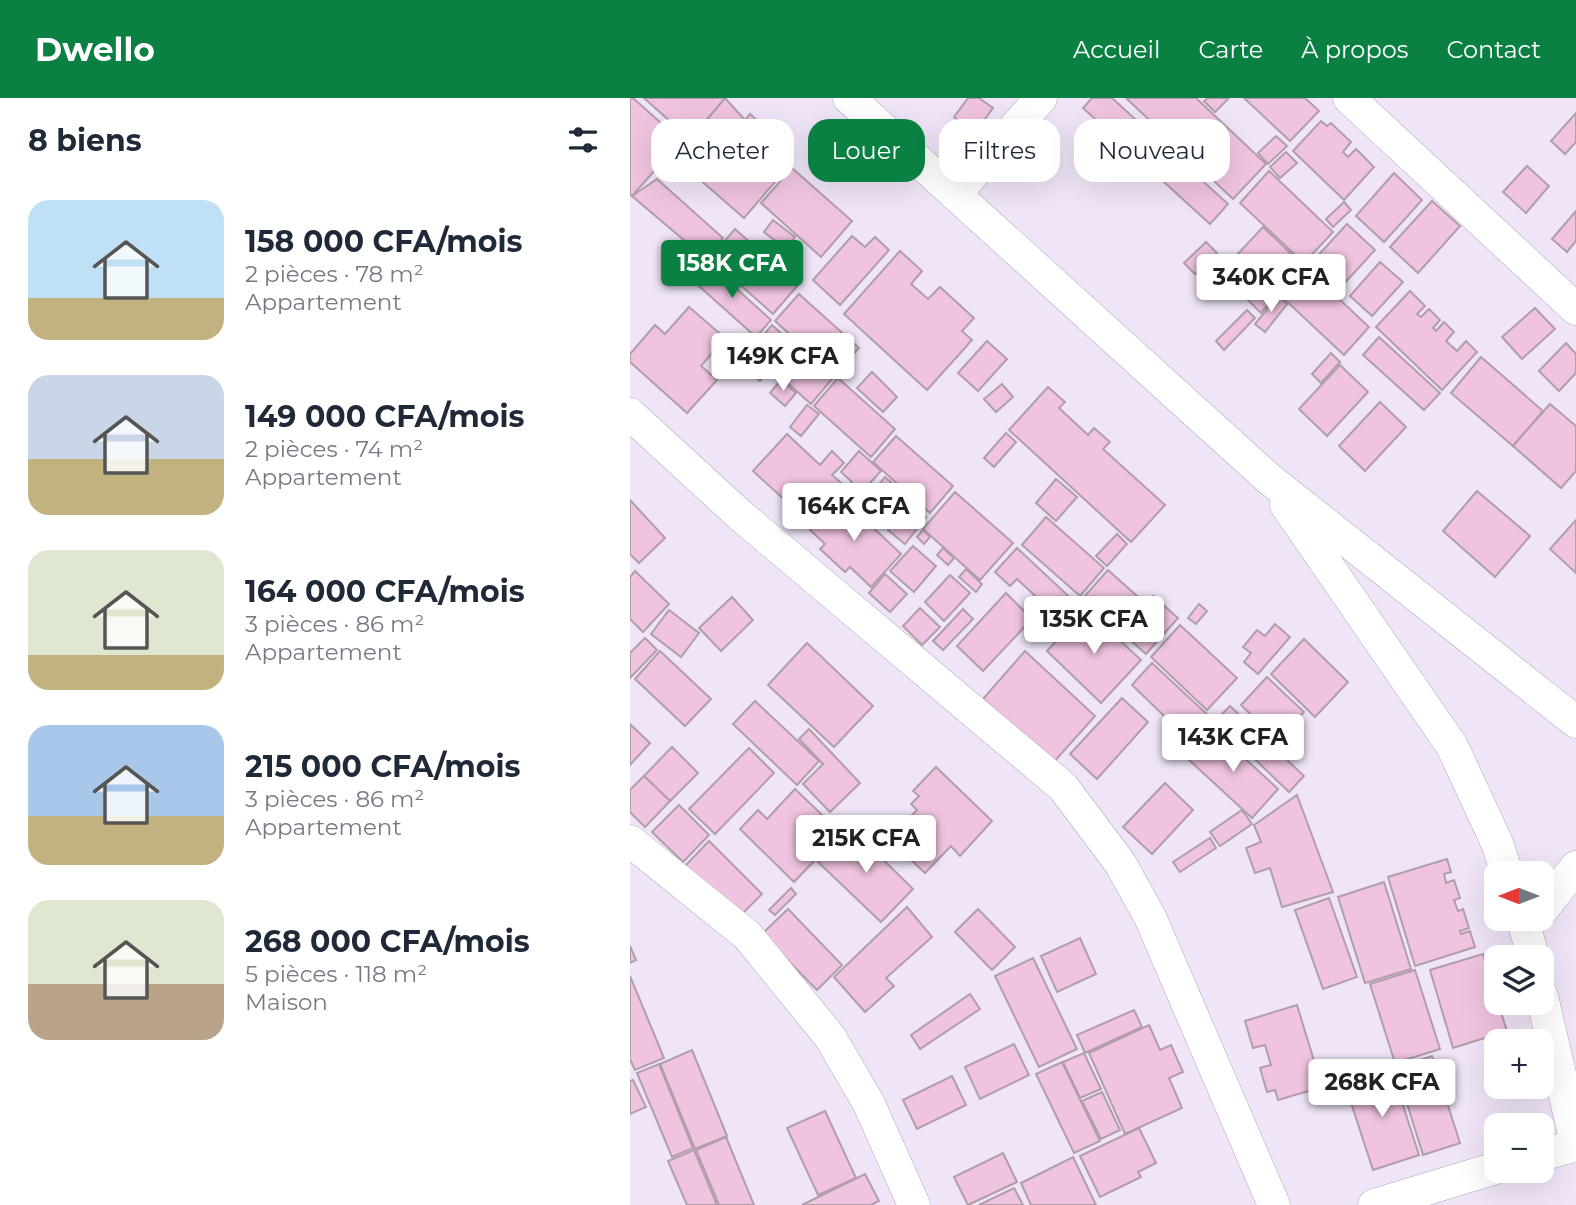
<!DOCTYPE html>
<html lang="fr">
<head>
<meta charset="utf-8">
<style>
  body { margin:0; font-family:Montserrat,sans-serif; background:#f2f2f3; color:#1f2937; height:100vh; display:flex; flex-direction:column; font-size:26px; white-space:nowrap }
  * { box-sizing:border-box; margin:0 }
  p { font-size:23px; color:#747a83 }
  .icon { flex:none; width:38px; height:38px; fill:none; stroke:currentColor; stroke-width:2; stroke-linecap:round; stroke-linejoin:round }
  .map { position:relative; flex:1; overflow:hidden }
  .details { display:flex; flex-direction:column; background:#fff; width:630px }
  .details>* { flex:none }
  .hud { position:absolute; left:21px; top:21px; width:665px; height:63px; display:flex; gap:14px }
  .needle { width:46px; rotate:270deg }
  .fabs { position:absolute; left:854px; top:763px; display:grid; gap:14px }
  .fabs a { display:grid; place-items:center; width:70px; height:70px; border-radius:14px; background:#fff; box-shadow:0 7px 28px #0002; font-size:35px }
  .price { position:absolute; translate:-50% -60px; padding:0 16px; border-radius:7px; background:#fff; color:#222; font-size:23px; line-height:46px; filter:drop-shadow(0 2px 4px #0008) }
  .price::after { content:''; position:absolute; left:50%; top:42px; width:21px; height:16px; margin-left:-10px; background:inherit; clip-path:polygon(0 0,100% 0,50% 100%) }
  .price.selected { background:#0b8043; color:#fff }
  ul { padding:0; list-style:none }
  li { display:flex; align-items:center; gap:21px; height:175px; padding:0 28px }
  li span { display:grid; place-items:center; flex:none; width:196px; height:140px; border-radius:21px; color:#555 }
  li>.icon { margin-inline-start:auto }
  span .icon { width:84px; height:84px; fill:#fffc; stroke-width:1 }
  li b { font-size:30px }
  h2 { display:flex; justify-content:space-between; align-items:center; height:84px; padding:0 28px; font-size:30px }
  .pill { padding:0 24px; border-radius:21px; background:#fff; box-shadow:0 7px 28px #0002; font-size:24px; line-height:63px }
  .pill.selected { background:#0b8043; color:#fff }
  header { display:flex; align-items:center; gap:42px; box-sizing:border-box; height:98px; padding:0 35px; background:#0b8043; color:#fff }
  header strong { font-size:33px }
  nav { display:flex; gap:38px; margin-inline-start:auto; font-size:24px }
  main { display:flex; flex:1; min-height:0 }
  .map>svg:first-child { display:block }
  .building { fill:#f0c4e1; stroke:#b19eaa; stroke-width:2 }
  .lines { fill:none; stroke-linecap:round; stroke-linejoin:round }
  .minor-casing { stroke:#b2a7b9; stroke-width:33 }
  .minor { stroke:#fff; stroke-width:32 }
</style>
</head>
<body>
<header>
<strong>Dwello</strong>
<nav><a>Accueil</a><a>Carte</a><a>À propos</a><a>Contact</a></nav>
</header>
<main>
<section class="details">
<h2>8 biens<svg class="icon" aria-label="filters" viewBox="0 0 24 24"><path d="M4 7h16M4 17h16"/><circle cx="9" cy="7" r="2"/><circle cx="15" cy="17" r="2"/></svg></h2>
<ul>
<li><span style="background:linear-gradient(#bfe0f5 70%,#c2b280 0)"><svg class="icon" aria-label="home" viewBox="0 0 24 24"><path d="M3 11l9-7 9 7M6 9v11h12V9"/></svg></span><div><b>158 000 CFA/mois</b><p>2 pièces · 78 m²</p><p>Appartement</p></div></li>
<li><span style="background:linear-gradient(#c9d6e8 60%,#c2b280 0)"><svg class="icon" aria-label="home" viewBox="0 0 24 24"><path d="M3 11l9-7 9 7M6 9v11h12V9"/></svg></span><div><b>149 000 CFA/mois</b><p>2 pièces · 74 m²</p><p>Appartement</p></div></li>
<li><span style="background:linear-gradient(#dfe7d0 75%,#c2b280 0)"><svg class="icon" aria-label="home" viewBox="0 0 24 24"><path d="M3 11l9-7 9 7M6 9v11h12V9"/></svg></span><div><b>164 000 CFA/mois</b><p>3 pièces · 86 m²</p><p>Appartement</p></div></li>
<li><span style="background:linear-gradient(#a9c7e8 65%,#c2b280 0)"><svg class="icon" aria-label="home" viewBox="0 0 24 24"><path d="M3 11l9-7 9 7M6 9v11h12V9"/></svg></span><div><b>215 000 CFA/mois</b><p>3 pièces · 86 m²</p><p>Appartement</p></div></li>
<li><span style="background:linear-gradient(#dfe7d0 60%,#b9a48a 0)"><svg class="icon" aria-label="home" viewBox="0 0 24 24"><path d="M3 11l9-7 9 7M6 9v11h12V9"/></svg></span><div><b>268 000 CFA/mois</b><p>5 pièces · 118 m²</p><p>Maison</p></div></li>
</ul>
</section>
<div class="map">
<svg width="946" height="1107" viewBox="0 0 946 1107">
  <rect width="100%" height="100%" fill="#f0e5f8"/>
  <g class="building">
    <polygon points="0,0 3,0 51,43 2,98 0,96"/>
    <polygon points="14,0 96,0 60,41"/>
    <polygon points="95,0 115,22 120,16 143,37 131,49 156,71 114,120 45,60"/>
    <polygon points="338,0 349,0 363,10 345,35 324,19"/>
    <polygon points="462,0 482,0 598,106 580,126 453,10"/>
    <polygon points="496,0 566,0 636,66 603,101"/>
    <polygon points="578,0 599,0 585,14 574,3"/>
    <polygon points="614,0 675,0 689,13 660,43"/>
    <polygon points="946,15 946,44 935,56 921,43"/>
    <polygon points="691,23 697,28 701,25 721,44 713,54 718,59 726,51 744,69 714,102 663,53"/>
    <polygon points="646,38 657,48 638,66 628,55"/>
    <polygon points="656,54 667,65 650,80 640,69"/>
    <polygon points="897,68 919,88 896,115 873,94"/>
    <polygon points="162,70 222,123 191,159 131,105"/>
    <polygon points="639,73 703,134 674,165 610,105"/>
    <polygon points="764,75 792,102 754,144 726,118"/>
    <polygon points="27,81 93,140 75,160 2,98"/>
    <polygon points="802,103 830,128 788,175 760,149"/>
    <polygon points="714,104 721,112 703,129 696,121"/>
    <polygon points="946,113 946,143 937,154 922,141"/>
    <polygon points="143,122 165,139 156,151 134,134"/>
    <polygon points="717,126 745,152 711,189 683,163"/>
    <polygon points="633,129 672,166 644,196 605,159"/>
    <polygon points="105,131 168,187 143,216 80,160"/>
    <polygon points="222,138 235,149 245,139 259,152 210,207 183,182"/>
    <polygon points="576,144 587,155 565,176 554,165"/>
    <polygon points="270,153 292,173 281,186 298,201 310,189 344,220 332,233 342,242 297,292 214,216"/>
    <polygon points="750,164 773,184 742,218 720,198"/>
    <polygon points="78,165 141,222 126,239 62,182"/>
    <polygon points="677,171 739,229 714,257 651,198"/>
    <polygon points="623,181 644,200 631,215 610,194"/>
    <polygon points="780,193 795,208 787,216 791,219 799,211 810,222 803,230 806,233 814,224 824,234 816,243 827,253 836,243 847,254 812,292 746,229"/>
    <polygon points="169,196 229,250 204,277 145,223"/>
    <polygon points="648,198 657,206 635,234 625,226"/>
    <polygon points="59,209 95,240 71,268 87,282 57,315 0,264 0,256 25,227 35,236"/>
    <polygon points="905,210 925,231 892,261 872,239"/>
    <polygon points="617,212 625,220 594,252 586,243"/>
    <polygon points="142,227 202,281 181,306 121,252"/>
    <polygon points="109,236 122,248 97,275 85,264"/>
    <polygon points="749,239 810,295 794,312 733,257"/>
    <polygon points="357,243 377,261 348,293 328,275"/>
    <polygon points="936,245 946,256 946,275 929,293 909,273"/>
    <polygon points="118,254 139,271 130,283 108,266"/>
    <polygon points="701,255 710,264 691,285 682,276"/>
    <polygon points="851,259 913,313 883,348 821,295"/>
    <polygon points="710,267 738,294 697,338 669,311"/>
    <polygon points="242,274 267,299 253,314 227,290"/>
    <polygon points="208,280 265,331 241,359 184,308"/>
    <polygon points="151,282 166,295 155,308 140,295"/>
    <polygon points="372,286 383,299 366,314 354,301"/>
    <polygon points="418,289 435,304 429,310 458,337 464,330 480,344 473,351 535,407 501,444 379,332"/>
    <polygon points="750,304 776,329 735,373 709,348"/>
    <polygon points="920,306 946,328 946,373 931,390 883,348"/>
    <polygon points="177,307 189,316 171,338 160,329"/>
    <polygon points="376,335 386,344 364,369 354,360"/>
    <polygon points="157,336 190,367 202,353 214,365 202,377 216,389 182,427 123,373"/>
    <polygon points="266,338 323,388 300,415 243,364"/>
    <polygon points="229,353 251,373 223,404 213,394 222,384 211,374"/>
    <polygon points="255,379 279,400 270,410 247,389"/>
    <polygon points="426,381 447,399 426,423 406,405"/>
    <polygon points="847,393 900,438 865,479 813,433"/>
    <polygon points="325,394 383,445 350,482 293,431"/>
    <polygon points="211,399 271,456 241,489 220,469 215,474 190,451 195,446 180,432"/>
    <polygon points="0,402 35,440 9,465 0,456"/>
    <polygon points="280,406 296,419 275,446 258,432"/>
    <polygon points="416,419 474,470 450,498 392,447"/>
    <polygon points="946,422 946,475 920,451"/>
    <polygon points="293,432 300,439 294,446 287,439"/>
    <polygon points="487,436 497,446 477,468 466,458"/>
    <polygon points="283,448 306,468 284,494 260,473"/>
    <polygon points="313,450 324,460 318,467 307,457"/>
    <polygon points="387,450 448,507 433,524 387,481 380,488 365,474"/>
    <polygon points="336,471 352,486 346,494 329,479"/>
    <polygon points="478,472 516,506 523,498 548,520 516,556 453,500"/>
    <polygon points="5,473 39,506 13,534 0,521 0,479"/>
    <polygon points="255,476 277,496 260,514 239,495"/>
    <polygon points="320,477 340,495 314,523 295,504"/>
    <polygon points="376,495 402,521 353,573 327,548"/>
    <polygon points="102,499 123,522 91,553 69,530"/>
    <polygon points="569,506 577,513 566,526 558,520"/>
    <polygon points="290,510 310,529 292,547 273,528"/>
    <polygon points="333,511 343,521 313,552 303,543"/>
    <polygon points="456,511 511,562 471,605 417,553"/>
    <polygon points="39,512 69,535 51,559 21,536"/>
    <polygon points="645,526 660,539 628,576 614,564 621,555 613,549 627,532 635,538"/>
    <polygon points="550,527 607,580 577,612 521,559"/>
    <polygon points="15,540 27,552 0,580 0,555"/>
    <polygon points="674,541 718,584 685,619 641,576"/>
    <polygon points="177,545 243,608 204,649 138,587"/>
    <polygon points="30,553 81,601 55,628 5,581"/>
    <polygon points="395,553 465,618 423,665 353,601"/>
    <polygon points="522,565 579,618 558,641 502,587"/>
    <polygon points="637,579 674,614 647,642 611,607"/>
    <polygon points="492,600 518,624 467,681 440,656"/>
    <polygon points="125,603 189,663 167,687 103,626"/>
    <polygon points="600,608 674,678 659,694 585,623"/>
    <polygon points="0,626 20,645 0,667"/>
    <polygon points="179,631 230,685 200,714 173,686 193,666 169,641"/>
    <polygon points="584,632 648,691 622,720 558,661"/>
    <polygon points="42,649 68,675 40,703 14,678"/>
    <polygon points="119,650 144,675 85,736 59,711"/>
    <polygon points="306,669 362,723 330,758 321,748 295,775 259,741 287,712 281,706 289,698 283,693"/>
    <polygon points="14,678 40,703 15,729 0,714 0,692"/>
    <polygon points="535,685 563,712 522,756 493,729"/>
    <polygon points="165,691 211,735 164,784 110,731 128,712 137,721"/>
    <polygon points="667,697 703,794 652,809 640,770 625,775 616,750 631,744 624,727"/>
    <polygon points="49,707 79,737 53,764 22,734"/>
    <polygon points="612,712 622,726 590,748 580,734"/>
    <polygon points="221,730 283,791 251,824 188,764"/>
    <polygon points="580,740 586,750 550,774 543,764"/>
    <polygon points="79,743 132,796 108,820 55,768"/>
    <polygon points="817,761 821,774 814,776 816,785 824,782 830,800 824,802 828,813 833,811 839,830 830,833 831,836 840,833 845,849 785,868 758,779"/>
    <polygon points="754,784 781,871 735,885 708,799"/>
    <polygon points="161,790 166,796 145,817 139,812"/>
    <polygon points="699,800 727,879 693,891 665,812"/>
    <polygon points="277,809 302,839 256,880 264,888 235,914 204,879"/>
    <polygon points="158,811 212,867 187,892 132,836"/>
    <polygon points="348,811 385,849 362,872 325,834"/>
    <polygon points="450,840 466,876 427,894 411,858"/>
    <polygon points="0,848 6,862 0,865"/>
    <polygon points="853,856 866,905 868,905 877,933 823,950 800,872"/>
    <polygon points="403,860 447,951 409,969 365,878"/>
    <polygon points="785,872 810,951 765,965 740,886"/>
    <polygon points="0,878 34,960 5,972 0,961"/>
    <polygon points="340,896 350,911 290,951 281,937"/>
    <polygon points="667,907 692,989 648,1002 645,992 637,994 630,970 641,967 635,947 623,950 615,923"/>
    <polygon points="504,912 512,929 455,955 447,937"/>
    <polygon points="519,927 530,952 541,947 553,974 539,980 552,1010 495,1036 459,955"/>
    <polygon points="384,946 399,977 350,1001 335,969"/>
    <polygon points="62,952 97,1038 65,1051 30,966"/>
    <polygon points="454,955 471,991 450,1000 433,964"/>
    <polygon points="802,958 830,1045 793,1057 766,970"/>
    <polygon points="432,964 470,1043 444,1055 406,976"/>
    <polygon points="29,966 63,1050 42,1059 7,975"/>
    <polygon points="761,970 789,1057 743,1072 715,986"/>
    <polygon points="322,978 336,1007 287,1031 273,1002"/>
    <polygon points="3,982 16,1009 0,1016 0,983"/>
    <polygon points="472,994 490,1032 471,1041 452,1003"/>
    <polygon points="195,1013 226,1080 188,1097 157,1030"/>
    <polygon points="509,1030 526,1065 508,1074 511,1079 470,1099 450,1058"/>
    <polygon points="96,1039 124,1107 89,1107 66,1052"/>
    <polygon points="64,1052 87,1107 57,1107 38,1063"/>
    <polygon points="373,1055 387,1084 338,1107 324,1079"/>
    <polygon points="443,1059 466,1107 401,1107 391,1085"/>
    <polygon points="235,1076 249,1103 241,1107 172,1107"/>
    <polygon points="384,1090 393,1107 349,1107"/>
  </g>
  <g class="lines">
    <defs>
      <g id="minor">
        <polyline points="219,0 638,380 946,624"/>
        <polyline points="719,0 946,211"/>
        <polyline points="325,96 411,0"/>
        <polyline points="0,316 110,417 433,689 490,765 520,819 644,1107"/>
        <polyline points="656,407 822,648 867,745 877,775"/>
        <polyline points="0,743 117,837 200,939 239,1006 284,1107"/>
        <polyline points="912,812 946,769"/>
        <polyline points="893,821 903,859"/>
        <polyline points="912,898 946,1045"/>
        <polyline points="912,1057 946,1047"/>
        <polyline points="744,1107 866,1070"/>
      </g>
    </defs>
    <use href="#minor" class="minor-casing"/>
    <use href="#minor" class="minor"/>
  </g>
</svg>
<div class="fabs">
<a><svg class="needle" viewBox="-14 -14 28 28"><path d="M0-13l5 13h-10z" fill="#e53935"/><path d="M0 13l5-13h-10z" fill="#747a83"/></svg></a>
<a><svg class="icon" aria-label="layers" viewBox="0 0 24 24"><path d="M12 4l9 5-9 5-9-5zM3 14l9 5 9-5"/></svg></a>
<a>+</a>
<a>−</a>
</div>
<b class="price selected" style="left:102px;top:202px">158K CFA</b>
<b class="price" style="left:641px;top:216px">340K CFA</b>
<b class="price" style="left:153px;top:295px">149K CFA</b>
<b class="price" style="left:224px;top:445px">164K CFA</b>
<b class="price" style="left:464px;top:558px">135K CFA</b>
<b class="price" style="left:603px;top:676px">143K CFA</b>
<b class="price" style="left:236px;top:777px">215K CFA</b>
<b class="price" style="left:752px;top:1021px">268K CFA</b>
<div class="hud">
<a class="pill">Acheter</a>
<a class="pill selected">Louer</a>
<a class="pill">Filtres</a>
<a class="pill">Nouveau</a>
</div>
</div>
</main>
</body>
</html>
